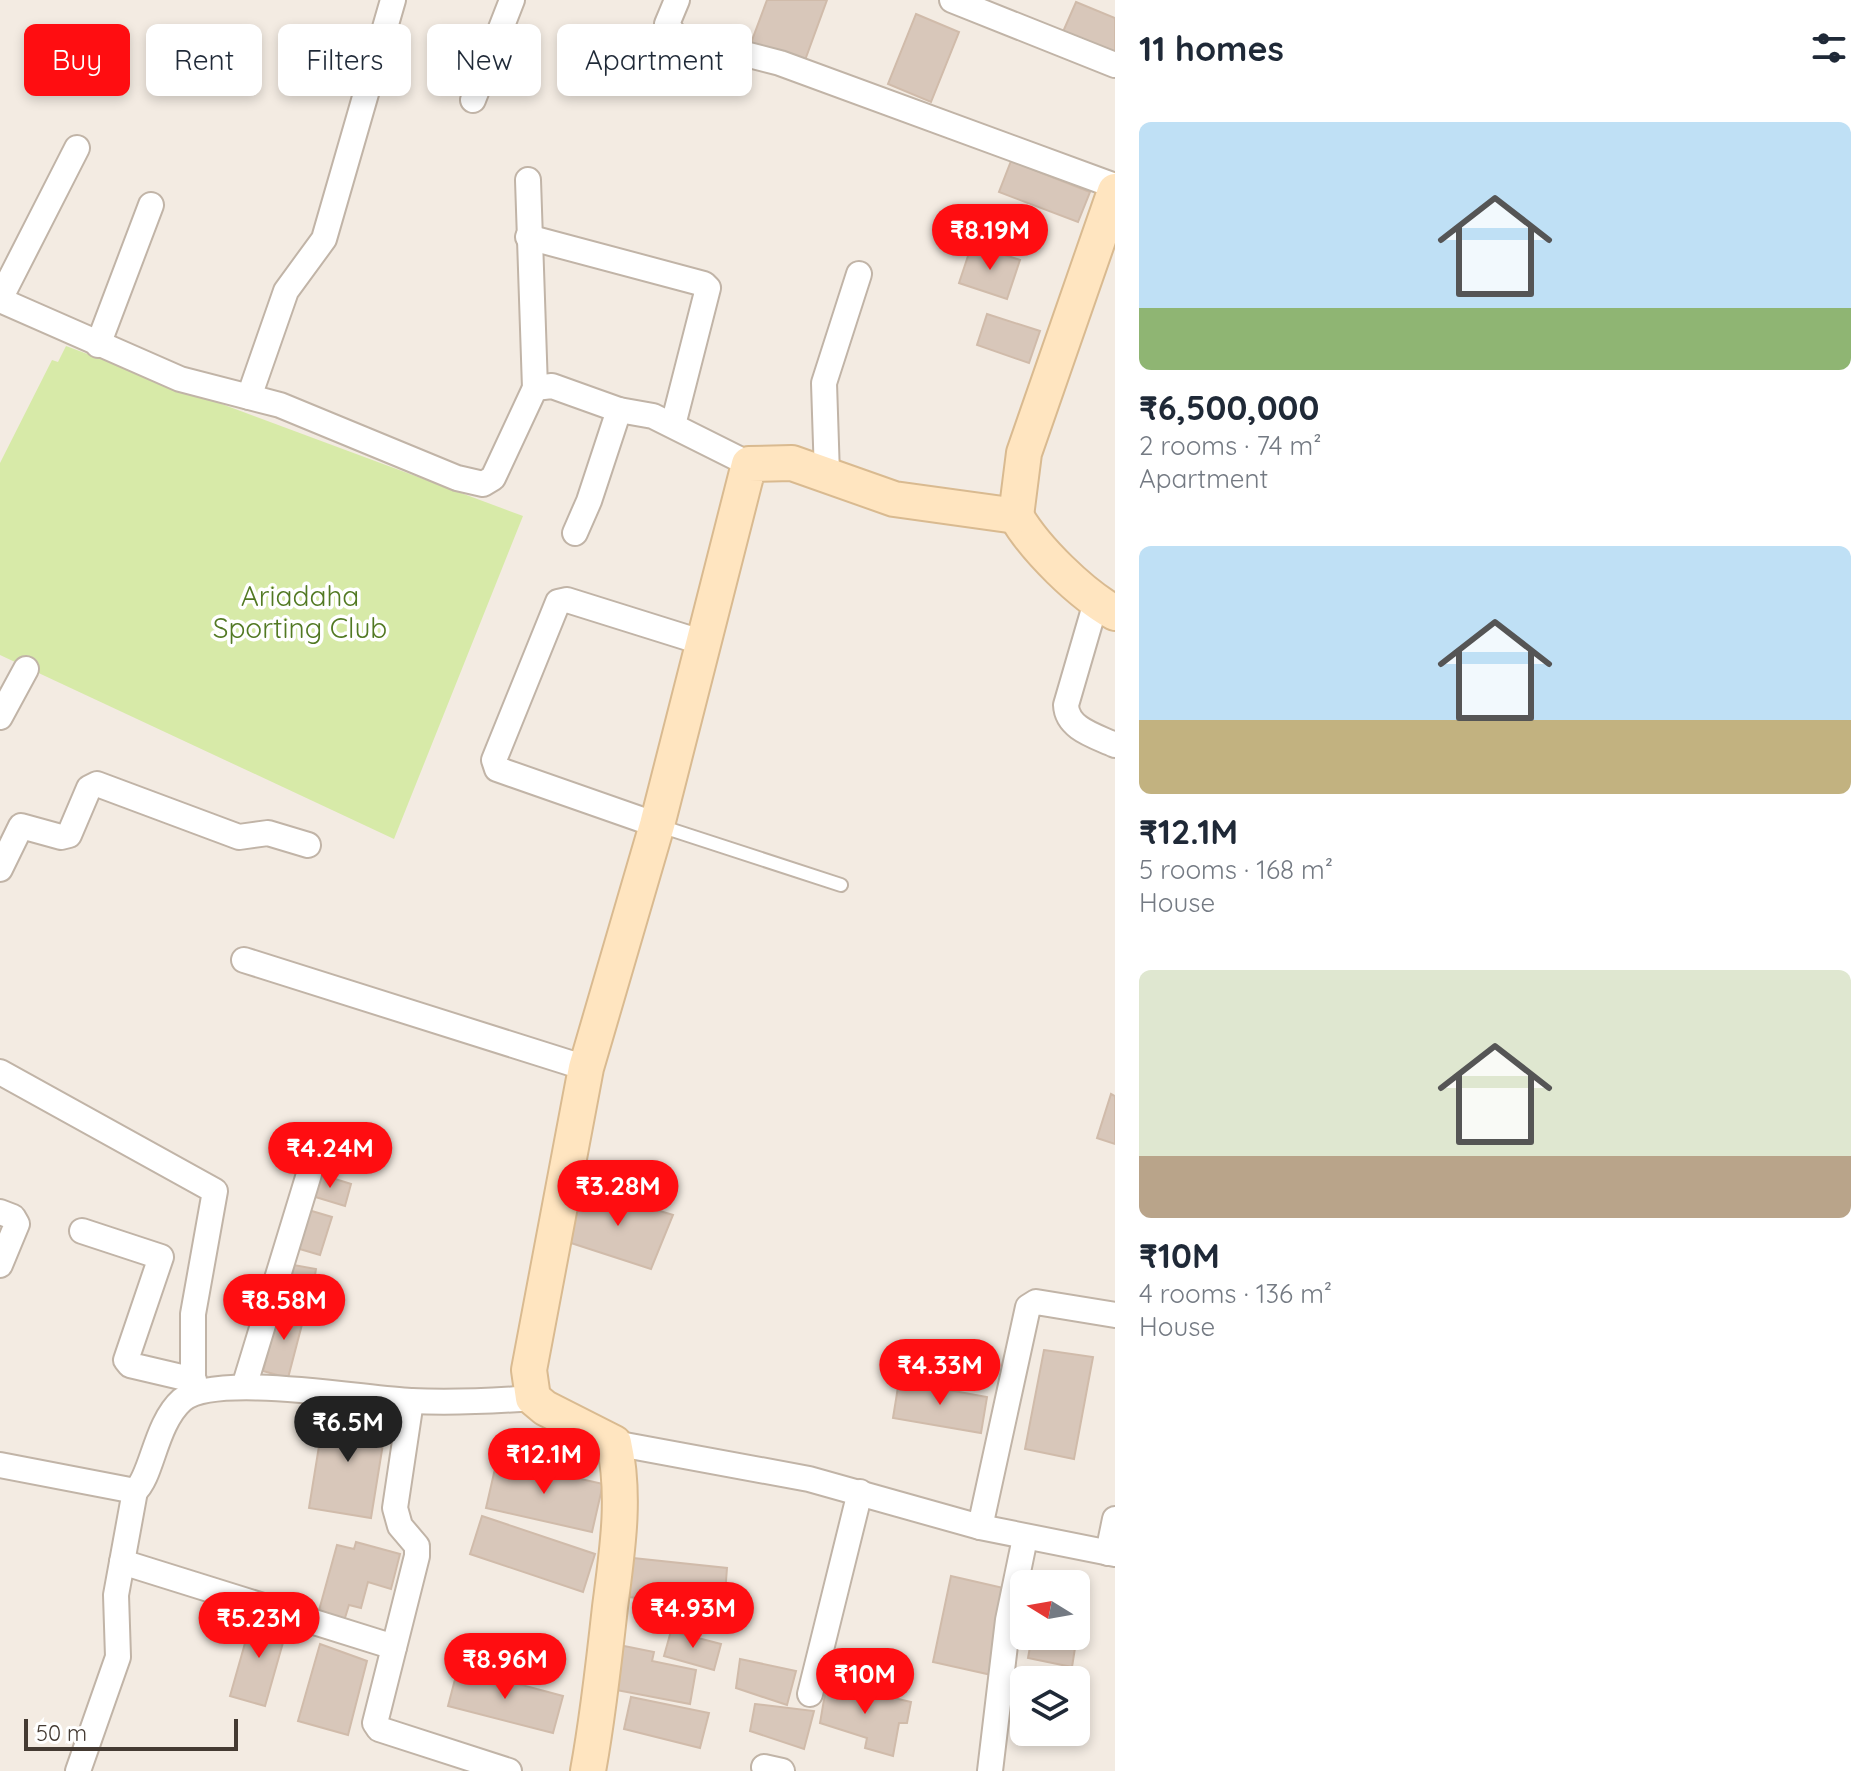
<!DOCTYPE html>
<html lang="en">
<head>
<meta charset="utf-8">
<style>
  body { margin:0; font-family:Quicksand,sans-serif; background:#f2f2f3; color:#1f2937; height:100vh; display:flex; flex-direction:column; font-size:30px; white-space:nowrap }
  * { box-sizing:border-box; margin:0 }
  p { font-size:26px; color:#747a83 }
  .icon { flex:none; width:44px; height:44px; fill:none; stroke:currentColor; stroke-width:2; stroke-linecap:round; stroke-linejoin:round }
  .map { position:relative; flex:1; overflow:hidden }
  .side { display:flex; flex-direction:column; background:#fff; width:760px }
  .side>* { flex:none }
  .top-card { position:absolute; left:24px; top:24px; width:760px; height:72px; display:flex; gap:16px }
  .needle { width:52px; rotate:281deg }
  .fabs { position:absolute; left:1010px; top:1570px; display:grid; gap:16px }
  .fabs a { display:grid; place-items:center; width:80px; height:80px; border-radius:12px; background:#fff; box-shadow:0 4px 12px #0003; font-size:40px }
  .scale { position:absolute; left:24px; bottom:20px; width:214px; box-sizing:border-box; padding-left:8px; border:4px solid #443a32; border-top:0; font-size:22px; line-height:28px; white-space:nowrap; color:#443a32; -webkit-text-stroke:6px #fff; paint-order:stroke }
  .price { position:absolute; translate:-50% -68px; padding:0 18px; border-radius:28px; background:#ff0d11; color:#fff; font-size:26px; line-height:52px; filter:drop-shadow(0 2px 4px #0008) }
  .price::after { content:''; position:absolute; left:50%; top:48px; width:24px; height:18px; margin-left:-12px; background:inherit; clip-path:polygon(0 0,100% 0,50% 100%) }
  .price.active { background:#222; color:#fff }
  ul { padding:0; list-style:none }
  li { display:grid; align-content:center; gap:16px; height:424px; padding:0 24px }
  li span { display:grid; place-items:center; height:248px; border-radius:12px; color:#555 }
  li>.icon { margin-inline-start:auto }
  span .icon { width:144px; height:144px; fill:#fffc; stroke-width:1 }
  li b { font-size:34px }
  h2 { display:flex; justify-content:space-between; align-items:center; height:96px; padding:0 24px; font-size:34px }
  .pill { padding:0 28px; border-radius:12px; background:#fff; box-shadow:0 4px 12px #0003; font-size:28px; line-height:72px }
  .pill.active { background:#ff0d11; color:#fff }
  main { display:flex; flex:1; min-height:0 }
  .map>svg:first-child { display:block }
  .green { fill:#d7eaa8 }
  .building { fill:#d8c7ba; stroke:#d0bbaa; stroke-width:2 }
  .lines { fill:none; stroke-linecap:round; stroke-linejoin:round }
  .lane-casing { stroke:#c1b4a7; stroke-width:16 }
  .street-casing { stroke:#c1b4a7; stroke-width:28 }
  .secondary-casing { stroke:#d9ba90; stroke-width:38 }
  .lane { stroke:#fff; stroke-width:12 }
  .street { stroke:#fff; stroke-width:24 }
  .secondary { stroke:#ffe5c0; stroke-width:34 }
  .labels { text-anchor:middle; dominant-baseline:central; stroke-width:7; stroke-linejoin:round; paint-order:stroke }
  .park-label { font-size:28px; fill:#527923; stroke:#fff }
</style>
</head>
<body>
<main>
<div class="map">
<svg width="1115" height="1771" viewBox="0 0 1115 1771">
  <rect width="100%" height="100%" fill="#f3ebe2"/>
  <polygon class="green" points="66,346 523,516 394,839 0,655 0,463 52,360 58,362"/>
  <g class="building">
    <polygon points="767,0 827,0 804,63 751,43"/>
    <polygon points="1076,2 1115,18 1115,56 1062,34"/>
    <polygon points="916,14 959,32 931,102 888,84"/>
    <polygon points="1011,161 1090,192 1078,222 999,192"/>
    <polygon points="972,244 1020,260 1007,299 959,283"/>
    <polygon points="987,314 1040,331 1029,363 977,345"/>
    <polygon points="1111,1094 1115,1096 1115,1144 1097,1138"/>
    <polygon points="316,1173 351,1184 345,1206 309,1195"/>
    <polygon points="580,1187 673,1215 651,1269 568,1242"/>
    <polygon points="305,1209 332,1217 320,1255 293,1247"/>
    <polygon points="288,1264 316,1269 311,1299 284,1294"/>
    <polygon points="280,1307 305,1313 288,1378 263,1371"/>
    <polygon points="1044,1350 1093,1357 1074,1459 1025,1449"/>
    <polygon points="899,1381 987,1397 981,1433 893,1418"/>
    <polygon points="325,1409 387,1419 371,1518 309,1508"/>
    <polygon points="497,1460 603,1484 592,1532 486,1508"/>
    <polygon points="482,1516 595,1554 583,1592 470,1554"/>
    <polygon points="356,1542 400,1554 391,1589 368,1582 361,1608 349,1605 344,1621 318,1614 337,1545 354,1549"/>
    <polygon points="633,1558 727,1568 724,1607 629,1597"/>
    <polygon points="951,1576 1012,1590 996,1676 933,1662"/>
    <polygon points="1076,1603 1082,1604 1072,1667 1028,1658 1032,1636 1076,1636"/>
    <polygon points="253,1615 288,1625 265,1706 230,1696"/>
    <polygon points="671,1631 721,1644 714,1670 664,1656"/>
    <polygon points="320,1644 367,1661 348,1735 298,1721"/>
    <polygon points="619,1645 654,1652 652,1661 696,1670 690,1704 611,1689"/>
    <polygon points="740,1659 796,1671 787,1705 736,1688"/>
    <polygon points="458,1668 563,1696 553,1733 448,1706"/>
    <polygon points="827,1682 911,1702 907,1723 899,1723 893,1756 865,1748 867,1738 820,1723"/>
    <polygon points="631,1697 709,1713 700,1748 624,1729"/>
    <polygon points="755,1704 814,1711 804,1749 750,1731"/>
  </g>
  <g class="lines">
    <defs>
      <polyline id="lane" points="660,826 841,885"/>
      <g id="street">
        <polyline points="677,0 667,24 675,36 780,63 1115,186"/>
        <polyline points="952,0 1115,65"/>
        <polyline points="473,100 512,0"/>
        <polyline points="528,180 535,388"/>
        <polyline points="528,237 704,284 708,288 673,425"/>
        <polyline points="0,299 77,148"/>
        <polyline points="0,300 180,379 280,405 457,478 483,484 493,478 535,388 552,386 619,410 653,416 749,464"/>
        <polyline points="98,345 151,205"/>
        <polyline points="249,397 286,291 324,239 393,0"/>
        <polyline points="827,475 824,383 859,274"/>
        <polyline points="575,533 589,501 619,410"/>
        <path d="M1096,602L1066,705C1067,729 1096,736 1115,745"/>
        <polyline points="0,717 26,669"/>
        <polyline points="657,825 497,769 494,760 558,602 567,600 701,642"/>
        <polyline points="0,869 21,826 61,837 69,835 89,788 97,784 239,837 268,833 308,845"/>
        <polyline points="244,960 586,1068"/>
        <polyline points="0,1072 215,1191 193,1314 193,1393"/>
        <polyline points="0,1212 13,1217 17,1224 0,1265"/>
        <polyline points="82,1231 161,1257 126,1360 130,1365 194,1380"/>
        <polyline points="244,1387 309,1174"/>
        <polyline points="411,1401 395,1508 400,1526 417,1546 417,1556 375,1723 379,1729 509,1771"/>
        <polyline points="614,1443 809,1479 980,1527 1115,1554"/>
        <path d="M0,1465L135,1491C152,1477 155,1424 182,1400C216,1372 364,1399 411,1401C452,1403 493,1401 533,1398"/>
        <polyline points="980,1527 1028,1307 1036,1302 1115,1315"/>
        <polyline points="1108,1553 1115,1519"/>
        <polyline points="122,1562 394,1647"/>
        <polyline points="810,1694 860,1492"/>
        <polyline points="764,1767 782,1771"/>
        <polyline points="78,1771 118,1657 116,1595 135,1491"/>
        <polyline points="990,1771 1008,1620 1025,1538"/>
      </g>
      <g id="secondary">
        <polyline points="1016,516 1024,453 1115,191"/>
        <path d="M1016,516C1035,549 1081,594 1115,613"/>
        <path d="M588,1771C598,1717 604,1662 610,1607C617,1553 626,1497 614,1443L545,1408L533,1398L529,1370L586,1068L657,825L749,464L792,463L894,499L1016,516"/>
      </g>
    </defs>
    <use href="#lane" class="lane-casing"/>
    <use href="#street" class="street-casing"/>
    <use href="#secondary" class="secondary-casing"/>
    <use href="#lane" class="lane"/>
    <use href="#street" class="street"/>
    <use href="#secondary" class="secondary"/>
  </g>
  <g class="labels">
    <g class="park-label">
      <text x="300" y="595">Ariadaha<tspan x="300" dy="32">Sporting Club</tspan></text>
    </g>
  </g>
</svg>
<div class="fabs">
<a><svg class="needle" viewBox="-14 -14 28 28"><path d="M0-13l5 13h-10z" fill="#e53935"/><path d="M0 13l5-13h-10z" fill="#747a83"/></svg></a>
<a><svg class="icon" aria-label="layers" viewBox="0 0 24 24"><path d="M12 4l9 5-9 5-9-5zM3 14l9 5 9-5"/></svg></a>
</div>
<div class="scale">50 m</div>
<b class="price" style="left:990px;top:272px">₹8.19M</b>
<b class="price" style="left:330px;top:1190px">₹4.24M</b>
<b class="price" style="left:618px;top:1228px">₹3.28M</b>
<b class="price" style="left:284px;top:1342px">₹8.58M</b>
<b class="price" style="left:940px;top:1407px">₹4.33M</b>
<b class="price active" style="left:348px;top:1464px">₹6.5M</b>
<b class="price" style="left:544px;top:1496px">₹12.1M</b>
<b class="price" style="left:693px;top:1650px">₹4.93M</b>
<b class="price" style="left:259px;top:1660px">₹5.23M</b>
<b class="price" style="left:505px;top:1701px">₹8.96M</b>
<b class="price" style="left:865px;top:1716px">₹10M</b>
<div class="top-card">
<a class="pill active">Buy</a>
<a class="pill">Rent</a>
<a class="pill">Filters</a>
<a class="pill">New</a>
<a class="pill">Apartment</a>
</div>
</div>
<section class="side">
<h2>11 homes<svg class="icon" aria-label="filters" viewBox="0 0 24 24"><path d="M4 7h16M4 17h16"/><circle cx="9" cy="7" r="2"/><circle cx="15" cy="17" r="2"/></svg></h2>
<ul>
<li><span style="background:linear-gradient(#bfe0f5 75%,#8fb573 0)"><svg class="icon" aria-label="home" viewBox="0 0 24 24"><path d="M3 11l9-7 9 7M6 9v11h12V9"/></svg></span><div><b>₹6,500,000</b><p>2 rooms · 74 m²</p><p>Apartment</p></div></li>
<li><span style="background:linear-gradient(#bfe0f5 70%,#c2b280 0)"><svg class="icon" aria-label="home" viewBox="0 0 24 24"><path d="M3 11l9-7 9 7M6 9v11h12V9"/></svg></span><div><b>₹12.1M</b><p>5 rooms · 168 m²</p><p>House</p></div></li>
<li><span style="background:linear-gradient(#dfe7d0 75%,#b9a48a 0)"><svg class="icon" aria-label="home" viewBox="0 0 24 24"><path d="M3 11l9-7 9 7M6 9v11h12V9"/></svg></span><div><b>₹10M</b><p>4 rooms · 136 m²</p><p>House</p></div></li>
</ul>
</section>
</main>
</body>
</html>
